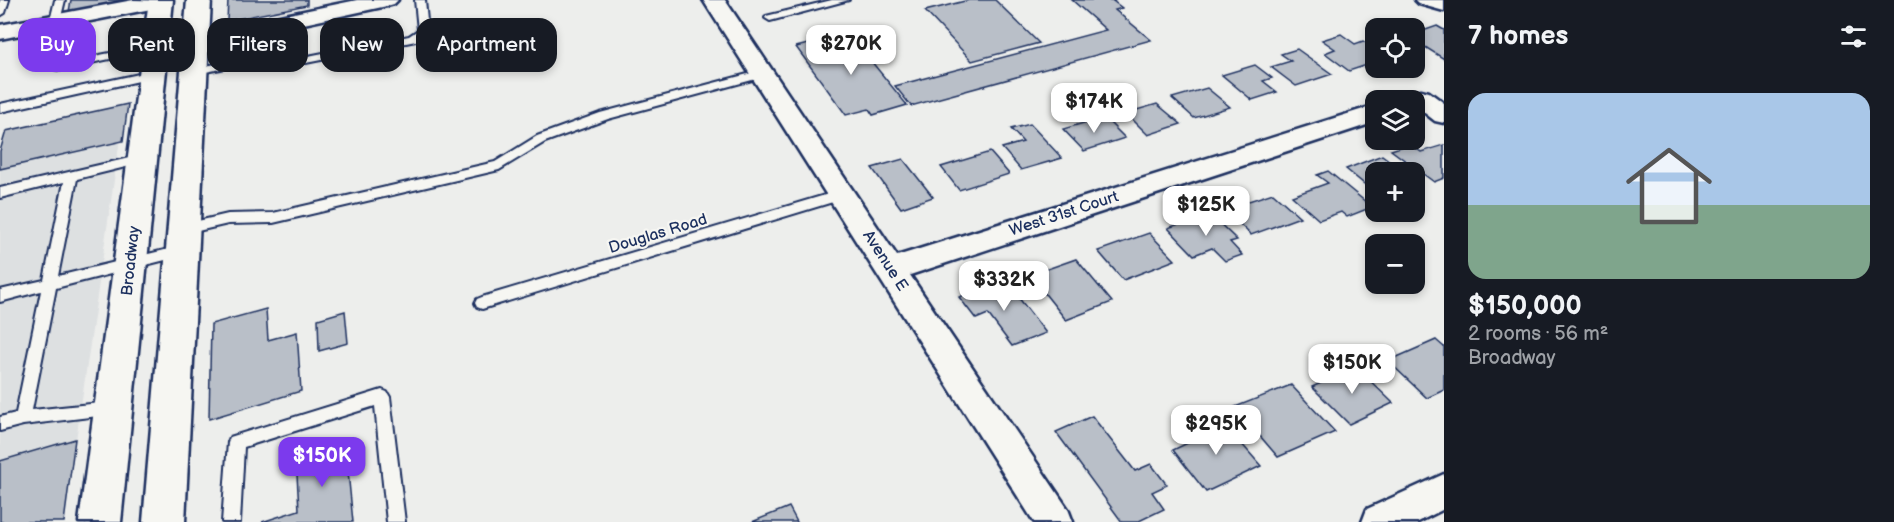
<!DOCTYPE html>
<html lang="en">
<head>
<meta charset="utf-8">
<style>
  body { margin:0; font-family:"Balsamiq Sans",sans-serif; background:#242831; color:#f1f3f6; height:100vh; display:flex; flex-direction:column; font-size:22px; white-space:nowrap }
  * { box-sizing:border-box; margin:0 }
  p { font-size:20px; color:#9ea1a6 }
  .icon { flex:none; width:33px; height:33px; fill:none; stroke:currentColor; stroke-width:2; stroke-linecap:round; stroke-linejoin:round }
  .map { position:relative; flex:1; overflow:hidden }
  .details { display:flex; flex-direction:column; background:#171b24; width:450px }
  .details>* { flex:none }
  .hud { position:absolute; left:18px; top:18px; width:570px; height:54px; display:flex; gap:12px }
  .buttons { position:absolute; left:1365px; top:18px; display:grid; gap:12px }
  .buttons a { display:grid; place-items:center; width:60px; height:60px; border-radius:12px; background:#171b24; box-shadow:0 3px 9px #0003; font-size:30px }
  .price { position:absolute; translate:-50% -51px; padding:0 14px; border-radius:12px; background:#fff; color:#222; font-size:20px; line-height:39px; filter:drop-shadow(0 2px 3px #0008) }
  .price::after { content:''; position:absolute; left:50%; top:36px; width:18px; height:14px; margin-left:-9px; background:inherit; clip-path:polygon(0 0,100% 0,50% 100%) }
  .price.selected { background:#7c3aed; color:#fff }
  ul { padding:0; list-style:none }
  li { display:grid; align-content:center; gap:12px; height:318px; padding:0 24px }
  li span { display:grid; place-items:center; height:186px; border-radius:18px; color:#555 }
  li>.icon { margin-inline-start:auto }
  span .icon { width:108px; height:108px; fill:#fffc; stroke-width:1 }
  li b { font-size:26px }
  h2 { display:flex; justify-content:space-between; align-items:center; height:72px; padding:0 24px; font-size:26px }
  .tag { padding:0 21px; border-radius:18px; background:#171b24; box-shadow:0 3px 9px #0003; font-size:21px; line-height:54px }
  .tag.selected { background:#7c3aed; color:#fff }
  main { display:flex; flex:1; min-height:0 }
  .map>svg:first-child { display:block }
  .built { fill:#dde0e1 }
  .building { fill:#b9bfc8; stroke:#1b2f5e; stroke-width:1.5 }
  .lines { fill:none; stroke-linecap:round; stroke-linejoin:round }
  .lane-casing { stroke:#1b2f5e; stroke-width:4 }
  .street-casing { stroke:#1b2f5e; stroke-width:5 }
  .primary-casing { stroke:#1b2f5e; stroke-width:5 }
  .lane { fill:#f6f6f2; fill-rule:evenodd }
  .street { fill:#f6f6f2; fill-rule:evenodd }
  .primary { fill:#f6f6f2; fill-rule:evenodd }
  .labels { text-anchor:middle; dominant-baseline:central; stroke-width:4.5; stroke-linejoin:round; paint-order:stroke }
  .street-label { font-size:16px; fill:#1b2f5e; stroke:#f6f6f2 }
</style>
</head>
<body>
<main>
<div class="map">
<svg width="1444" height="522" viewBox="0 0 1444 522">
  <rect width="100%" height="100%" fill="#edeeec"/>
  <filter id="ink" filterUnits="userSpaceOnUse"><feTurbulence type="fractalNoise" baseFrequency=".0167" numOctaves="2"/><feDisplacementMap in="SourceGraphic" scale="12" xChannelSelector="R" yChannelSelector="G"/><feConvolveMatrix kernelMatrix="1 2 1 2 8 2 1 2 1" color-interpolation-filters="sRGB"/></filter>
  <g filter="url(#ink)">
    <polygon class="built" points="120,139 64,522 0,522 0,167"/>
    <g class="building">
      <polygon points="71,0 129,0 69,12"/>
      <polygon points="228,0 307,0 307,5 227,21"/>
      <polygon points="969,0 995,0 1039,43 972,61 925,11"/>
      <polygon points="1072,0 1116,0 1113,1 1122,8 1115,10 1151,40 911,106 895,86 1106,30"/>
      <polygon points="1437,26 1444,30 1444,59 1414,40 1414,34"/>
      <polygon points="849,34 907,105 873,115 869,109 846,115 796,47"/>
      <polygon points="1341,34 1355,44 1363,41 1376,50 1376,62 1349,71 1325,53 1335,49 1322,40"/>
      <polygon points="1297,49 1332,74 1296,86 1271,67 1291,61 1281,54"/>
      <polygon points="1255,65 1272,78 1263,81 1277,92 1252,100 1222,75"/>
      <polygon points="1207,88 1230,107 1194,118 1172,98"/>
      <polygon points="128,104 123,141 0,169 0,151 6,131"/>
      <polygon points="1157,104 1181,124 1148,135 1126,113"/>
      <polygon points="1104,117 1125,138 1084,151 1063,129"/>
      <polygon points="1030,124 1062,158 1021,170 1002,148 1023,142 1011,129"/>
      <polygon points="1410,144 1421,152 1444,145 1444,178 1434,182 1391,150"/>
      <polygon points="990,152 1009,174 959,190 941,167"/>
      <polygon points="1382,155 1405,172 1376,172 1374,192 1346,169"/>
      <polygon points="903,159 933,197 901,208 872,168"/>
      <polygon points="1328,171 1372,207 1347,217 1341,212 1319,220 1292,196 1328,183 1317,175"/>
      <polygon points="1273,193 1300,217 1251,235 1224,209"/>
      <polygon points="1209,213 1237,240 1230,242 1242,255 1225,261 1212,248 1194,255 1168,228"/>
      <polygon points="1149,233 1175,260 1123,280 1098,251"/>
      <polygon points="1076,259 1112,302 1066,320 1030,275"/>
      <polygon points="1005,280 1046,333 1012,346 988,314 976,319 959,297"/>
      <polygon points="266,309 268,340 297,332 301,391 209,419 211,324"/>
      <polygon points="345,311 348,343 319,351 318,319"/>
      <polygon points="1436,340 1444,347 1444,390 1427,398 1388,361"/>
      <polygon points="1356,367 1393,403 1349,424 1312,387"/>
      <polygon points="1291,385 1335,432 1278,457 1235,407"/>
      <polygon points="1092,416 1135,471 1151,464 1167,485 1152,492 1164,509 1137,522 1122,522 1056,432"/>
      <polygon points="1221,420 1261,466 1206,492 1173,450 1196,439 1191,433"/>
      <polygon points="75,439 64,522 0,522 0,461"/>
      <polygon points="345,441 353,522 262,522 299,510 296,457"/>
      <polygon points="789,507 797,522 752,522"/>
    </g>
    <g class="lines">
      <defs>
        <g id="lane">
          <polygon points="0,0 9,0 5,13 0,16"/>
          <polygon points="55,0 65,0 60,21 55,24 50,21"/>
          <polygon points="415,0 425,0 428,31 416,41 306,63 297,57 289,56 195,74 190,71 195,68 289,50 304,52 308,56 409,36 418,30"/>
          <polygon points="832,0 849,0 770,21 765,18 766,16"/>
          <polygon points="67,16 72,19 64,62 120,51 125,54 124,56 58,70 54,69 53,67 62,19"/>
          <polygon points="763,70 767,72 767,76 608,119 545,142 499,170 273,223 228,224 185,234 178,229 185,224 228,214 273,213 495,162 537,136 600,113"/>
          <polygon points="153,71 158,75 157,77 0,112 0,104"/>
          <polygon points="142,155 148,159 146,162 77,179 58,276 181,246 186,247 188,251 186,255 181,256 56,288 32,410 110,402 115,404 118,409 115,414 23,425 0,431 0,417 16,413 41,291 0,302 0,290 44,280 64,182 0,198 0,188"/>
          <polygon points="842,190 846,192 848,195 846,198 482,309 477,307 475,303 477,299 482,297"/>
          <polygon points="382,390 387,392 390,397 405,522 387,522 375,406 244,447 240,522 222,522 228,442 230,437"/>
        </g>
        <g id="street">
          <polygon points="133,0 172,1 168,5 161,7 0,39 0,25"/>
          <polygon points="357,0 398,0 394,4 387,6 197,47 189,45 186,40 189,35 197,33"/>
          <polygon points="703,0 725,0 897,256 1376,105 1376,122 910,275 1068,509 1073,522 1034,522"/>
          <polygon points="1415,0 1444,0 1444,11 1419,4"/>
          <polygon points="1421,90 1429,92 1444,103 1444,123 1435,121 1417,107 1414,108 1414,100 1402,100 1406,94"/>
          <polygon points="1444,474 1444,509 1418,522 1362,522 1367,509"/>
        </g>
        <g id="primary">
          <polygon points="149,0 173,0 121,522 79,522"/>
          <polygon points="187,0 211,0 185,522 143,522"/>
        </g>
      </defs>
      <use href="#lane" class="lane-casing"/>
      <use href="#street" class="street-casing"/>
      <use href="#primary" class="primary-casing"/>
      <use href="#lane" class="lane"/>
      <use href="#street" class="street"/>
      <use href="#primary" class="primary"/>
    </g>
  </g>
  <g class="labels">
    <g class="street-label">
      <text transform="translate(1064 214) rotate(-18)">West 31st Court</text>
      <text transform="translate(658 234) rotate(-17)">Douglas Road</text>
      <text transform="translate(131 261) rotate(-84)">Broadway</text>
      <text transform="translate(885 261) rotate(57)">Avenue E</text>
    </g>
  </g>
</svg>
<div class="buttons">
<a><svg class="icon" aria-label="locate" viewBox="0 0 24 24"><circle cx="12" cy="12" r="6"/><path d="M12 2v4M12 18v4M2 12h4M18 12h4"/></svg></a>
<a><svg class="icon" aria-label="layers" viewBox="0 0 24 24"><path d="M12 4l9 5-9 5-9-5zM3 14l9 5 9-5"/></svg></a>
<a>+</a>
<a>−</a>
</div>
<b class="price" style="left:851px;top:76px">$270K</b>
<b class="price" style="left:1094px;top:134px">$174K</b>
<b class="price" style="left:1206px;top:237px">$125K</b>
<b class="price" style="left:1004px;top:312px">$332K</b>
<b class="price" style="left:1352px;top:395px">$150K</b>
<b class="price" style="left:1216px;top:456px">$295K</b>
<b class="price selected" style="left:322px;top:488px">$150K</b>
<div class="hud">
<a class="tag selected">Buy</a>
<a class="tag">Rent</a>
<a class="tag">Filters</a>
<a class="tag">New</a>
<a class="tag">Apartment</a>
</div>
</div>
<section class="details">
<h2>7 homes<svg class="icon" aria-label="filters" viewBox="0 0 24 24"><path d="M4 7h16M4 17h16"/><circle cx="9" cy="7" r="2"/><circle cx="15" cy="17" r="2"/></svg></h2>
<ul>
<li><span style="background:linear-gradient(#a9c7e8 60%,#7fa58c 0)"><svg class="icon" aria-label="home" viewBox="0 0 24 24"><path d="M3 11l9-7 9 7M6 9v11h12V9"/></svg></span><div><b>$150,000</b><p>2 rooms · 56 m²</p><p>Broadway</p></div></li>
</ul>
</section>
</main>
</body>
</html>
